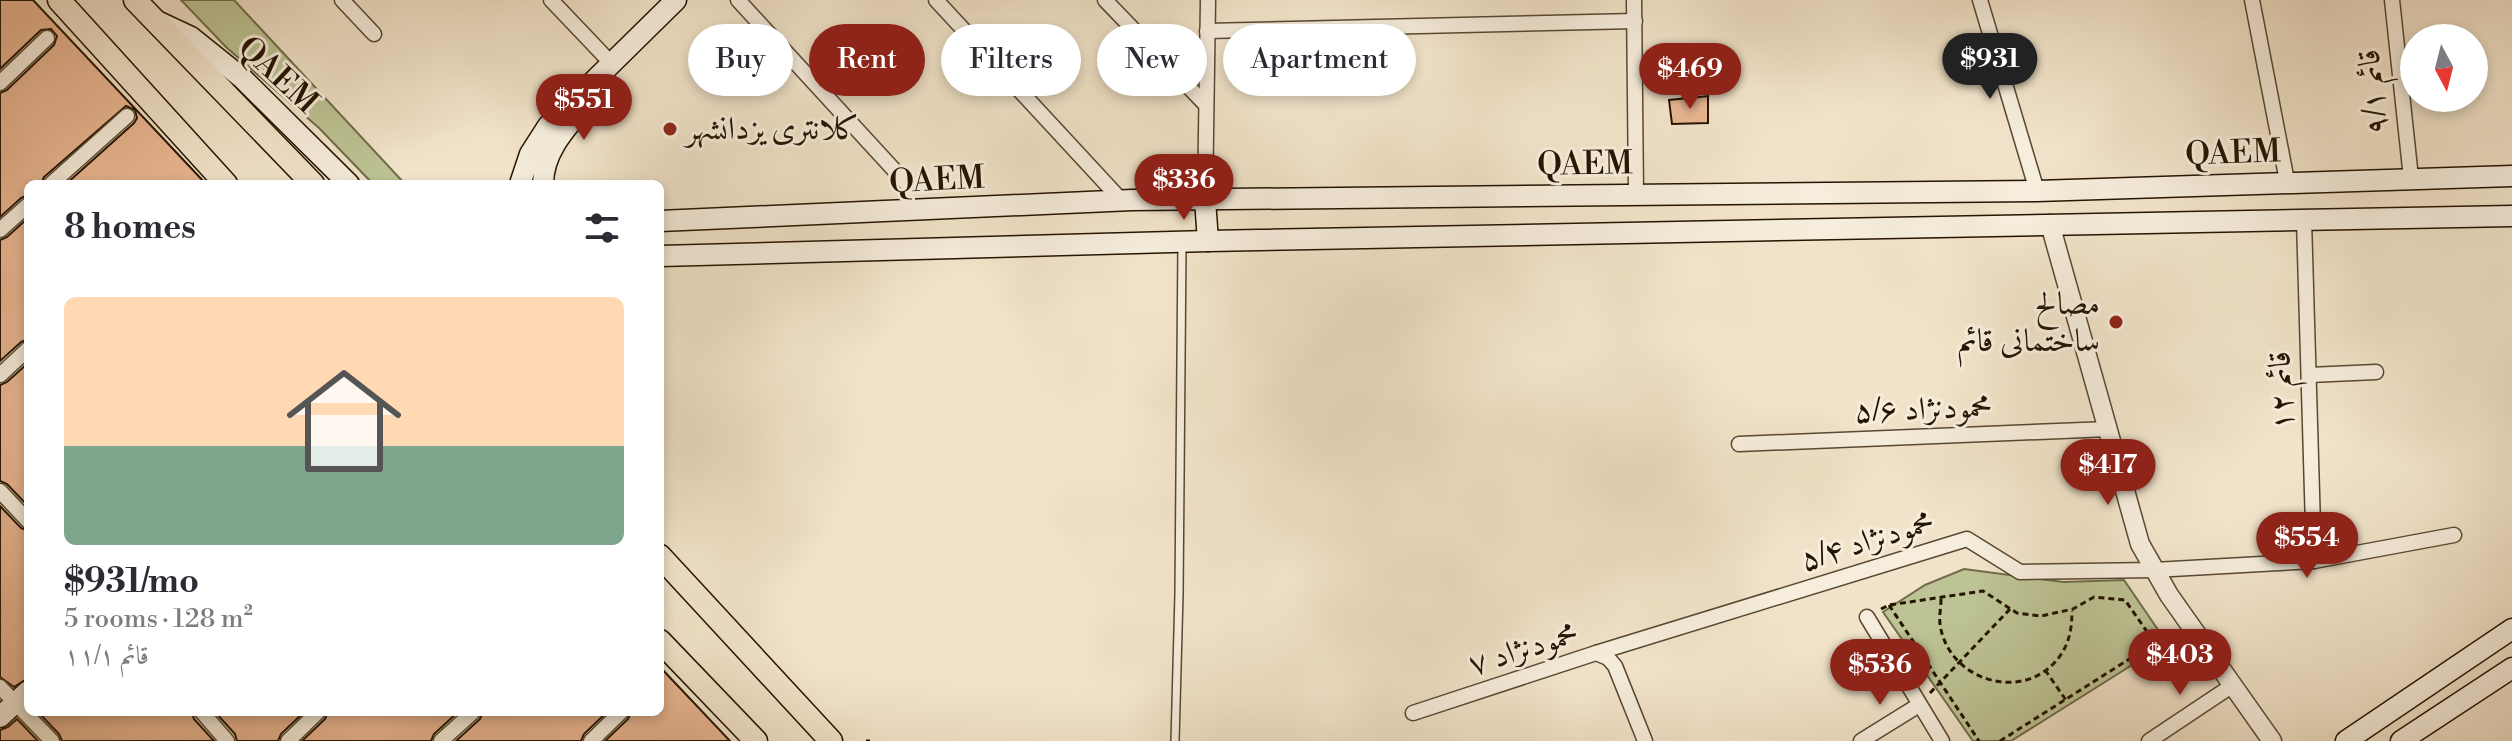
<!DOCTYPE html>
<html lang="en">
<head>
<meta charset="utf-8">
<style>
  body { margin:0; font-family:"Libre Bodoni",Amiri,serif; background:#f7f7f7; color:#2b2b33; height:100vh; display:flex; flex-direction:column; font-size:30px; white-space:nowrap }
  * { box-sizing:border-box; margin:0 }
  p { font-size:26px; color:#7c7c81 }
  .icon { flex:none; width:44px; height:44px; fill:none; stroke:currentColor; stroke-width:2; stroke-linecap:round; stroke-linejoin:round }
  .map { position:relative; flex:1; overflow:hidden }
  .side { position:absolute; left:24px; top:180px; width:640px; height:536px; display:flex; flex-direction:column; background:#fff; border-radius:12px; box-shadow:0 4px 12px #0003 }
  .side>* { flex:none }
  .top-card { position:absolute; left:688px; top:24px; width:760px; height:72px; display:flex; gap:16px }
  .needle { width:52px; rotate:173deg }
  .fabs { position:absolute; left:2400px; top:24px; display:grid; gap:16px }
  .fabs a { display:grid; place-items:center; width:88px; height:88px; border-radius:50%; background:#fff; box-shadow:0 4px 12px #0003; font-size:40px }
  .price { position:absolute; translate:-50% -68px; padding:0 18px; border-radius:28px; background:#8f2418; color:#fff; font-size:26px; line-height:52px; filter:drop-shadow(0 2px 4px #0008) }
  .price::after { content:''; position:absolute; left:50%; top:48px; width:24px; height:18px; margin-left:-12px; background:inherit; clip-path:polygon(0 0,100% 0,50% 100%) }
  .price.selected { background:#222; color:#fff }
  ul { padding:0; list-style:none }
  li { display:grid; align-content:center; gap:16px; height:424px; padding:0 40px }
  li span { display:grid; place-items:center; height:248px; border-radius:12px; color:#555 }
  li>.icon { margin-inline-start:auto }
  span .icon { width:144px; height:144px; fill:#fffc; stroke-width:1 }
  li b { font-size:34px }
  h2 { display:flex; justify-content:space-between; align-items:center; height:96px; padding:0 40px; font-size:34px }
  .pill { padding:0 28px; border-radius:36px; background:#fff; box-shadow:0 4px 12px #0003; font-size:28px; line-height:72px }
  .pill.selected { background:#8f2418; color:#fff }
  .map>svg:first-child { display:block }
  .green { fill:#bdc394; stroke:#716c4a; stroke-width:2 }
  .building { fill:#e9b692; stroke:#251400; stroke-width:2 }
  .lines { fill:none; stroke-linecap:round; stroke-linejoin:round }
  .service-casing { stroke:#584832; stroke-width:10 }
  .minor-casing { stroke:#584832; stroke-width:17 }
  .tertiary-casing { stroke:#584832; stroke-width:21 }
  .secondary-casing { stroke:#251400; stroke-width:23 }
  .primary-casing { stroke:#251400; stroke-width:25 }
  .path { stroke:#251400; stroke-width:3; stroke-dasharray:6 4; stroke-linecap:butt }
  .service { stroke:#f6eddc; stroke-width:7 }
  .minor { stroke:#f6eddc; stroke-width:14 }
  .tertiary { stroke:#f6eddc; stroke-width:18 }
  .secondary { stroke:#f6eddc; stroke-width:20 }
  .primary { stroke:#f1e3c9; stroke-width:22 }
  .poi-dot { fill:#8f2418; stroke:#f6eddc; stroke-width:3 }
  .labels { text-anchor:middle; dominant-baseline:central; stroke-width:6; stroke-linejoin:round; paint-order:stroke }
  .street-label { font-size:32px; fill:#251400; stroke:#f6eddc }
  .poi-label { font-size:32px; fill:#251400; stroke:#f6eddc; text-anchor:start }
</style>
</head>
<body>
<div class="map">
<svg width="2512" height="741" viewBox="0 0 2512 741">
  <rect width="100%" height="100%" fill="#f1e3c9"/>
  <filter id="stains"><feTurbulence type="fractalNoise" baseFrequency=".0025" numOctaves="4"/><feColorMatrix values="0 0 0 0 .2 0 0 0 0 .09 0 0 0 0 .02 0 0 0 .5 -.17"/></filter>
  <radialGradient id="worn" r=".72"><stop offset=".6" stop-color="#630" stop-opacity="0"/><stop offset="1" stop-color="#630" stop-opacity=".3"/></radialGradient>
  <g class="green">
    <polygon points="181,0 234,0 405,184 373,184 319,128 226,47"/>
    <polygon points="1964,569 2063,582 2124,580 2167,643 2011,741 1973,741 1883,612 1925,585"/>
  </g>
  <g class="building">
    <polygon points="0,0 33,0 206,184 66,184 134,123 137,118 135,110 126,106 44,177 41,184 28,184 28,195 21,198 0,217 0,93 7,90 54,45 57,36 51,29 41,30 0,69"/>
    <polygon points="1708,96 1708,123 1672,124 1669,100"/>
    <polygon points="28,218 28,339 21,342 0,361 0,240 7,237"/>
    <polygon points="28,363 28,506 7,484 0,481 0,385 7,382"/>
    <polygon points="0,506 21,528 28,531 28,678 14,687 0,677"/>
    <polygon points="660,667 730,741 605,741 628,719 631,712 660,712"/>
    <polygon points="38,712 192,712 194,719 214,741 62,741 59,734"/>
    <polygon points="215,712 304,712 281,734 278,741 237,741 235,734"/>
    <polygon points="328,712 458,712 434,734 431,741 302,741 325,719"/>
    <polygon points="483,712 607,712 584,734 581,741 456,741 480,719"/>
    <polygon points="17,719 38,741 0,741 0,730 8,727"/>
  </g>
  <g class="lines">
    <defs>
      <polyline id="service" points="1175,741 1179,594 1182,244"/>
      <g id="minor">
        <polyline points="342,0 374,34"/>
        <polyline points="551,0 611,63"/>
        <polyline points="738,0 907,184"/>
        <polyline points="936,0 1122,201"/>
        <polyline points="1105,0 1206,105"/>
        <polyline points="1634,0 1636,193"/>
        <polyline points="1980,0 2037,191"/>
        <polyline points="2252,0 2287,181"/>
        <polyline points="2392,0 2411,178"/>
        <polyline points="1207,31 1635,21"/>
        <polyline points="0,83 47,38"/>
        <polyline points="51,184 127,116"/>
        <polyline points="1205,200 1208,0"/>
        <polyline points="2304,220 2314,561"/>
        <polyline points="0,230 28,205"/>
        <polyline points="0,375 28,349"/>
        <polyline points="2309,375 2376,372"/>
        <polyline points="1739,444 2109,429"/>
        <polyline points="0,491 28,521"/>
        <polyline points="1867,617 1942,741"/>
        <polyline points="1596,653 1967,539 2020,572 2154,570 2314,561 2454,535"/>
        <polyline points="0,687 52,741"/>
        <polyline points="202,712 227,741"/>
        <polyline points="1413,713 1596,653 1608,658 1615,666 1645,741"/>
        <polyline points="288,741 318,712"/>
        <polyline points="441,741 473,712"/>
        <polyline points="591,741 621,712"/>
        <polyline points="1861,741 1919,705"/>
        <polyline points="2149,741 2233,685"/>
      </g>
      <polyline id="tertiary" points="2050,224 2140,544 2169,595 2272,741"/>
      <g id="secondary">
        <polyline points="159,22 191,37 242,78 349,184"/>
        <polyline points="520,184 530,154 548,126 676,0"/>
        <path d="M543,184C543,148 572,122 593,96"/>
        <polyline points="1205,200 1208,241"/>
        <polyline points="660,221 1132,200 2037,191 2512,176"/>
        <polyline points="660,256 1208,241 2512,216"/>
        <polyline points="0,717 28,691"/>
        <polyline points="2346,741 2512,629"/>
        <polyline points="2401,741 2512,668"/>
      </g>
      <g id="primary">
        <polyline points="59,0 226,184"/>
        <polyline points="135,0 313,184"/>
        <polyline points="660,556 831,741"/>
        <polyline points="660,641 756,741"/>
      </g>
    </defs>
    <use href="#service" class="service-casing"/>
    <use href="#minor" class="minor-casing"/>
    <use href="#tertiary" class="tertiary-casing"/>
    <use href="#secondary" class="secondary-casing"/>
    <use href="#primary" class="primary-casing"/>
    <g class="path">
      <path d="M1941,599C1941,607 1939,616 1940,624C1948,683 2029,705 2062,653C2070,640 2072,626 2072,611"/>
      <polyline points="1889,605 1979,741"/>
      <polyline points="1881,609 1889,605 1983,591 2017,613 2041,616 2073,609 2094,597 2125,600 2155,643"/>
      <polyline points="2045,670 2066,700"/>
      <polyline points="1930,693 2010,609"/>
      <polyline points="866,741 870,741"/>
      <polyline points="2000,741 2172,632"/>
    </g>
    <use href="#service" class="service"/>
    <use href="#minor" class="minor"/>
    <use href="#tertiary" class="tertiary"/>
    <use href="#secondary" class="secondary"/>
    <use href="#primary" class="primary"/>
  </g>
  <g class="poi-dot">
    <circle cx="670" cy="129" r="8"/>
    <circle cx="2116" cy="322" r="8"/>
  </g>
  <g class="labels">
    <g class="street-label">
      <text transform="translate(278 75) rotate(43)">QAEM</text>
      <text transform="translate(2373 92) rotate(-96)">قائم ۹/۱</text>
      <text transform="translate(2233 153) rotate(-2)">QAEM</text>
      <text transform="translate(1585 164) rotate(-1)">QAEM</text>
      <text transform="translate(937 180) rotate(-3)">QAEM</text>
      <text transform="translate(2281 391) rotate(-92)">قائم ۱۲</text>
      <text transform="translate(1923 409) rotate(-2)">محمودنژاد ۵/۶</text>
      <text transform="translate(1867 541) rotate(-17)">محمودنژاد ۵/۴</text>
      <text transform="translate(1523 649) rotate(-17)">محمودنژاد ۷</text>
    </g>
    <g class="poi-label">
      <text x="686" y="129">کلانتری یزدانشهر</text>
      <text x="2100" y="304" text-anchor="end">مصالح<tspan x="2100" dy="37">ساختمانی قائم</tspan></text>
    </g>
  </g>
  <rect width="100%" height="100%" filter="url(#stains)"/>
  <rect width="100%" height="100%" fill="url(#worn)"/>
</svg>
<div class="fabs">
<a><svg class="needle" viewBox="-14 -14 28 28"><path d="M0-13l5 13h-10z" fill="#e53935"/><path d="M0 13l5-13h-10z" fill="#7c7c81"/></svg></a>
</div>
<b class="price selected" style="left:1990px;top:101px">$931</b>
<b class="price" style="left:1690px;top:111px">$469</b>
<b class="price" style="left:584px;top:142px">$551</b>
<b class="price" style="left:1184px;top:222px">$336</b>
<b class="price" style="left:2108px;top:507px">$417</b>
<b class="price" style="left:2307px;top:580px">$554</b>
<b class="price" style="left:2180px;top:697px">$403</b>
<b class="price" style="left:1880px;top:707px">$536</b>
<div class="top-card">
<a class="pill">Buy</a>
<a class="pill selected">Rent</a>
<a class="pill">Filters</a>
<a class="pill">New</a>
<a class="pill">Apartment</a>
</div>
<section class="side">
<h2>8 homes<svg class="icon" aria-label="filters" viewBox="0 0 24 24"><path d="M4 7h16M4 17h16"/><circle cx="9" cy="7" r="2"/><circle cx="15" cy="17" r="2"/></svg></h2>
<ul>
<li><span style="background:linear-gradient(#ffd9b3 60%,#7fa58c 0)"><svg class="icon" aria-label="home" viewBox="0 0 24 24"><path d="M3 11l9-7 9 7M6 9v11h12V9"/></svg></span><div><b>$931/mo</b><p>5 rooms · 128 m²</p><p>قائم ۱۱/۱</p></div></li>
</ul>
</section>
</div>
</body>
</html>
